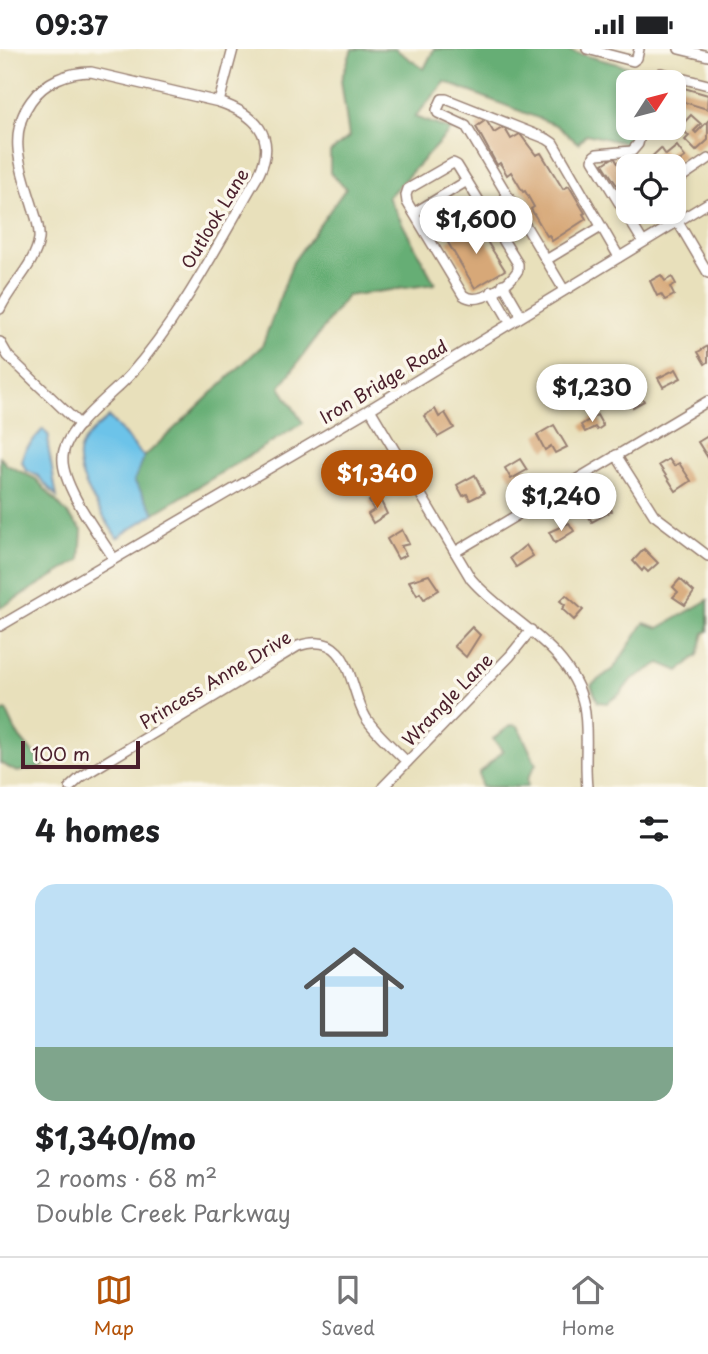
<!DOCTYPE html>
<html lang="en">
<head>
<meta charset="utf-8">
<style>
  body { margin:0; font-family:"Playpen Sans",sans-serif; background:#f2f2f2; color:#202124; height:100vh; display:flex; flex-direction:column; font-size:26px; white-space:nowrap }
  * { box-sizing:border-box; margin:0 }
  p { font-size:23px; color:#757577 }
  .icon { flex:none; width:38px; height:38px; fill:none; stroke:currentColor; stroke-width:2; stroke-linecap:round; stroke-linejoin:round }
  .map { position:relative; height:738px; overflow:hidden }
  .side { display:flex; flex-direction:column; background:#fff; flex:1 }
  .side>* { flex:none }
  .needle { width:46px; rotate:54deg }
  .fabs { position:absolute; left:616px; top:21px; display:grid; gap:14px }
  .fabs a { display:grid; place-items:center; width:70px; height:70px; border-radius:14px; background:#fff; box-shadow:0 4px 10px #0003; font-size:35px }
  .scale { position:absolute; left:21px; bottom:18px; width:119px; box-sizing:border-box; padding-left:7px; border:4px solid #4a1f2b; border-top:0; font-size:19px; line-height:24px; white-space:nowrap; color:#4a1f2b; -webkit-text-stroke:5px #fbf7ec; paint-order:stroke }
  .price { position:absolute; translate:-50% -60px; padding:0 16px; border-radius:24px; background:#fff; color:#222; font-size:23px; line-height:46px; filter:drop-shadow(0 2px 4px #0008) }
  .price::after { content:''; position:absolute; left:50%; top:42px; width:21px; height:16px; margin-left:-10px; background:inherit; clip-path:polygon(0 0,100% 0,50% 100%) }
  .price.current { background:#b45309; color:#fff }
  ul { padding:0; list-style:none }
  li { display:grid; align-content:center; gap:14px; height:371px; padding:0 35px }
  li+li { border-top:2px solid #e0e0e0 }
  li span { display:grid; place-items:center; height:217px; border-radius:21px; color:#555 }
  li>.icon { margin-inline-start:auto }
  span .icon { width:126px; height:126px; fill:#fffc; stroke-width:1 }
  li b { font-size:30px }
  h2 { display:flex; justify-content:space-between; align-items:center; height:84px; padding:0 35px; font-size:30px }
  .status { display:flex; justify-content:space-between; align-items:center; height:49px; padding:0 35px; background:#fff; direction:ltr }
  .status svg { height:19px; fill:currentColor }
  .tab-bar { display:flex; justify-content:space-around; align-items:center; height:98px; border-top:2px solid #e0e0e0; background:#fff; font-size:19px; color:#757577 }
  .tab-bar a { display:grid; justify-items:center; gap:4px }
  .tab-bar .current { color:#b45309 }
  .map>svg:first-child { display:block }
  .forest { fill:#66ae74; stroke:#586650; stroke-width:2 }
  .water { fill:#6cc3e9; stroke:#5b718a; stroke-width:2 }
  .building { fill:#d7a878 }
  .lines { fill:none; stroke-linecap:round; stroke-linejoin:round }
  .minor-casing { stroke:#998073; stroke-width:12 }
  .minor { stroke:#fff; stroke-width:9 }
  .labels { text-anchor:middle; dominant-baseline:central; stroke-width:7; stroke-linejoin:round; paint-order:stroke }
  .street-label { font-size:18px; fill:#4a1f2b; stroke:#fbf7ec }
</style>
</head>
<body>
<div class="status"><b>09:37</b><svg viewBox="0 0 49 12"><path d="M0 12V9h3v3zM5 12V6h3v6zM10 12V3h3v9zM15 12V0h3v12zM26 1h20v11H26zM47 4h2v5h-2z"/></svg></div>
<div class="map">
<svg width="708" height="738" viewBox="0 0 708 738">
  <rect width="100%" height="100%" fill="#fbf7ec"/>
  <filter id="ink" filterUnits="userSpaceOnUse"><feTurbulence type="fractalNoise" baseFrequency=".0143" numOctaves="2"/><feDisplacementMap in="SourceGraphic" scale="14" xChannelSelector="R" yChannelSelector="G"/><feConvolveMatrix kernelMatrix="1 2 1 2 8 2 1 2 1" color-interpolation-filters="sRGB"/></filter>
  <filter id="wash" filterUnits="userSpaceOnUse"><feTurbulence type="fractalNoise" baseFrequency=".00686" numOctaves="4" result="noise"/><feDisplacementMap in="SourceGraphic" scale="28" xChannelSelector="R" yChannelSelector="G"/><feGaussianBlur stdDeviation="1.57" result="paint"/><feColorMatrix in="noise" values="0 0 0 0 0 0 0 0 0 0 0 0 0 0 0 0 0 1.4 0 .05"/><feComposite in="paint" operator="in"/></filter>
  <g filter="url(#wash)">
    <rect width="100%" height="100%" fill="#e8e0bb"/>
    <g class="forest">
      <polygon points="352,0 395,0 424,20 434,0 569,0 569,2 651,24 648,33 628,33 628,79 635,79 630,95 586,85 578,94 556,76 445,33 415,68 451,81 388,148 435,235 347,247 280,338 303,374 155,464 134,432 144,408 262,297 293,213 346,139 330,124 330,103 349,88 341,31"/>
      <polygon points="0,408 7,416 36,430 82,481 80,511 0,559"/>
      <polygon points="708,551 708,582 704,584 698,606 679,622 660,614 631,631 621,644 607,654 598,653 591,636 614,619 644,574 659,579"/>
      <polygon points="6,661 17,685 44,717 17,723 0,714 0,664"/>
      <polygon points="511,676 518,677 536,715 527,731 528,738 481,738 479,724 503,702 493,690"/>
    </g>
    <g class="water">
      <path d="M109,368L144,408L134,432L155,464L117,489C104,467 72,425 80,400C85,387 99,377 109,368Z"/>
      <polygon points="43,380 49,387 48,397 57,448 38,427 26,421 22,413 25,401"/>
    </g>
    <g id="blocks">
      <g class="building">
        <polygon points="674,36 708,46 707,60 674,50"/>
        <polygon points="691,66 701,75 694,82 696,84 708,72 708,91 696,102 685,91 689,87 680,78"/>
        <polygon points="486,71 494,84 504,78 511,90 520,85 536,106 541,104 563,140 569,137 585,164 583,165 586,170 552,192 549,186 547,187 531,160 534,158 525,142 523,143 511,123 507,126 500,114 497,116 476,78"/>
        <polygon points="652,79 672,79 670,86 652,81"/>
        <polygon points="677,97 685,108 672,117 670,113 664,117 633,117 642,110 645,114 661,99 666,106"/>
        <polygon points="614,108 625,126 628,124 628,136 620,141 603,115"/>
        <polygon points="476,175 505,221 475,239 447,192"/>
        <polygon points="661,226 665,232 672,228 676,235 670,238 674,246 665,251 661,245 657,247 650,232"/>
        <polygon points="708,297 708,313 705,315 698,303"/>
        <polygon points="676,320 681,329 663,338 658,329"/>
        <polygon points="628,331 629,333 632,331 644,352 633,358 630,351 621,356 616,347 618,345 616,340"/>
        <polygon points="435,360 439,368 445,364 454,379 438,388 424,367"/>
        <polygon points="597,366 603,377 597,381 595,378 585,383 581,376"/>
        <polygon points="554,376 567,398 555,404 551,397 545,401 537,386"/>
        <polygon points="708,387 708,409 698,393"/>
        <polygon points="520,410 527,421 511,430 505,419"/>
        <polygon points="669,410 674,417 679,414 691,432 676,442 659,416"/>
        <polygon points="337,418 343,427 356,418 362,428 339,442 327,424"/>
        <polygon points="475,426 484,444 470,451 467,445 463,447 457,436"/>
        <polygon points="378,446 387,465 373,474 368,465 374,461 369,452"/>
        <polygon points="604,449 612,462 592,473 586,463"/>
        <polygon points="569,474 574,482 555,494 549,483"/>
        <polygon points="402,481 409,495 401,497 406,506 398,510 387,490"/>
        <polygon points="526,496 533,507 516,518 510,509"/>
        <polygon points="644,500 658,514 648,523 644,519 642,522 633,512"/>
        <polygon points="429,526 439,541 424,550 420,544 417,546 409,532"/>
        <polygon points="680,530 694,543 685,556 673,548 678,543 673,538"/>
        <polygon points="566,546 583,561 574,571 562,560 565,556 560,552"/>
        <polygon points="472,578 480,586 466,608 454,597"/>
      </g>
    </g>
  </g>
  <g filter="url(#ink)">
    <use href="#blocks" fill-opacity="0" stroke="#998073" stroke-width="2"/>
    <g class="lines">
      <defs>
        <g id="minor">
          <polyline points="587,0 633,12 637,9 639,0"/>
          <polyline points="679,0 708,7"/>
          <polyline points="652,33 653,30 661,24 708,36"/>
          <polyline points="219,53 233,0"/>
          <polyline points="642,79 638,95 632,102 597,105 594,107 593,111 643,193"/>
          <path d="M453,114L457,116L518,215V221C510,235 479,258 463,246L407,153L406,146L408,140Z"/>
          <polyline points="674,133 708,110"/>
          <polyline points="414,164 467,132"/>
          <polyline points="678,173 708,224"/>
          <polyline points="427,185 480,154"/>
          <polyline points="546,211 601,178"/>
          <polyline points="503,235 521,266"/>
          <polyline points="564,241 466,77 438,64 437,61 442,50 446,50 547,90 553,94 619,208"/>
          <polyline points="492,242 510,273"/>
          <path d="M0,260C11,236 35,216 39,190C40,179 36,168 33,159C22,122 6,87 31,52C45,32 68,23 91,23L219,53C254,65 278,86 259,125C219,193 182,267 130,326C111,347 65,379 63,407C60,435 99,486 114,510"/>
          <polyline points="0,293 8,307 80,376"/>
          <path d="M370,360L471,530C508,573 571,596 584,657C589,684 584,711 587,738"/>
          <polyline points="616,406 654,466 708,507"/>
          <polyline points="455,503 708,352"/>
          <polyline points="0,577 370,360 708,154"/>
          <path d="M70,738L81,728L298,597C352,579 348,639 366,669C377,686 394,699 407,713"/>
          <polyline points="383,738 510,607 531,581"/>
        </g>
      </defs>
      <use href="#minor" class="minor-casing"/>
      <use href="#minor" class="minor"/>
    </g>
  </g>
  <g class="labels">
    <g class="street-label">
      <text transform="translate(214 169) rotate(-59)">Outlook Lane</text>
      <text transform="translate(383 332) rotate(-31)">Iron Bridge Road</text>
      <text transform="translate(215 630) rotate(-31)">Princess Anne Drive</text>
      <text transform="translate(447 650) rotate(-46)">Wrangle Lane</text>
    </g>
  </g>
</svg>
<div class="fabs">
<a><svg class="needle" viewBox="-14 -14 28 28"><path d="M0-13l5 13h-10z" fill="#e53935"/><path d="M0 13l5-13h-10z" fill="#757577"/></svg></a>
<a><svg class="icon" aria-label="locate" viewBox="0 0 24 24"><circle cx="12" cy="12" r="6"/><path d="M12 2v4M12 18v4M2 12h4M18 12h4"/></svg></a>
</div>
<div class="scale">100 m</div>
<b class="price" style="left:476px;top:207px">$1,600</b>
<b class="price" style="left:592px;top:375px">$1,230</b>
<b class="price current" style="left:377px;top:461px">$1,340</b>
<b class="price" style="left:561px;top:484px">$1,240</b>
</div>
<section class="side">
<h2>4 homes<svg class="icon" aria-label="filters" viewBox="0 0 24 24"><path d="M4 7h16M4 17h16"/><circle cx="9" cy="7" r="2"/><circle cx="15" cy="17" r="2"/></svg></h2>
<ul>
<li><span style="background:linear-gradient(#bfe0f5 75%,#7fa58c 0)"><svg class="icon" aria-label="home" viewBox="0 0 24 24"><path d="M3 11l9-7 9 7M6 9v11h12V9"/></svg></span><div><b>$1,340/mo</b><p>2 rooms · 68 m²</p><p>Double Creek Parkway</p></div></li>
</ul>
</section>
<nav class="tab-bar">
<a class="current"><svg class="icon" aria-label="map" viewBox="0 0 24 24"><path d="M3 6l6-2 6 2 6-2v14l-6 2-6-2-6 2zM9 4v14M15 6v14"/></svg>Map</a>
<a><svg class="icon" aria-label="saved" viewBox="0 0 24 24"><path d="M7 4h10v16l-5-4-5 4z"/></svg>Saved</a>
<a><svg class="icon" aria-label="home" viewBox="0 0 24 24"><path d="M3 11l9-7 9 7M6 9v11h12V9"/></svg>Home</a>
</nav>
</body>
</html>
